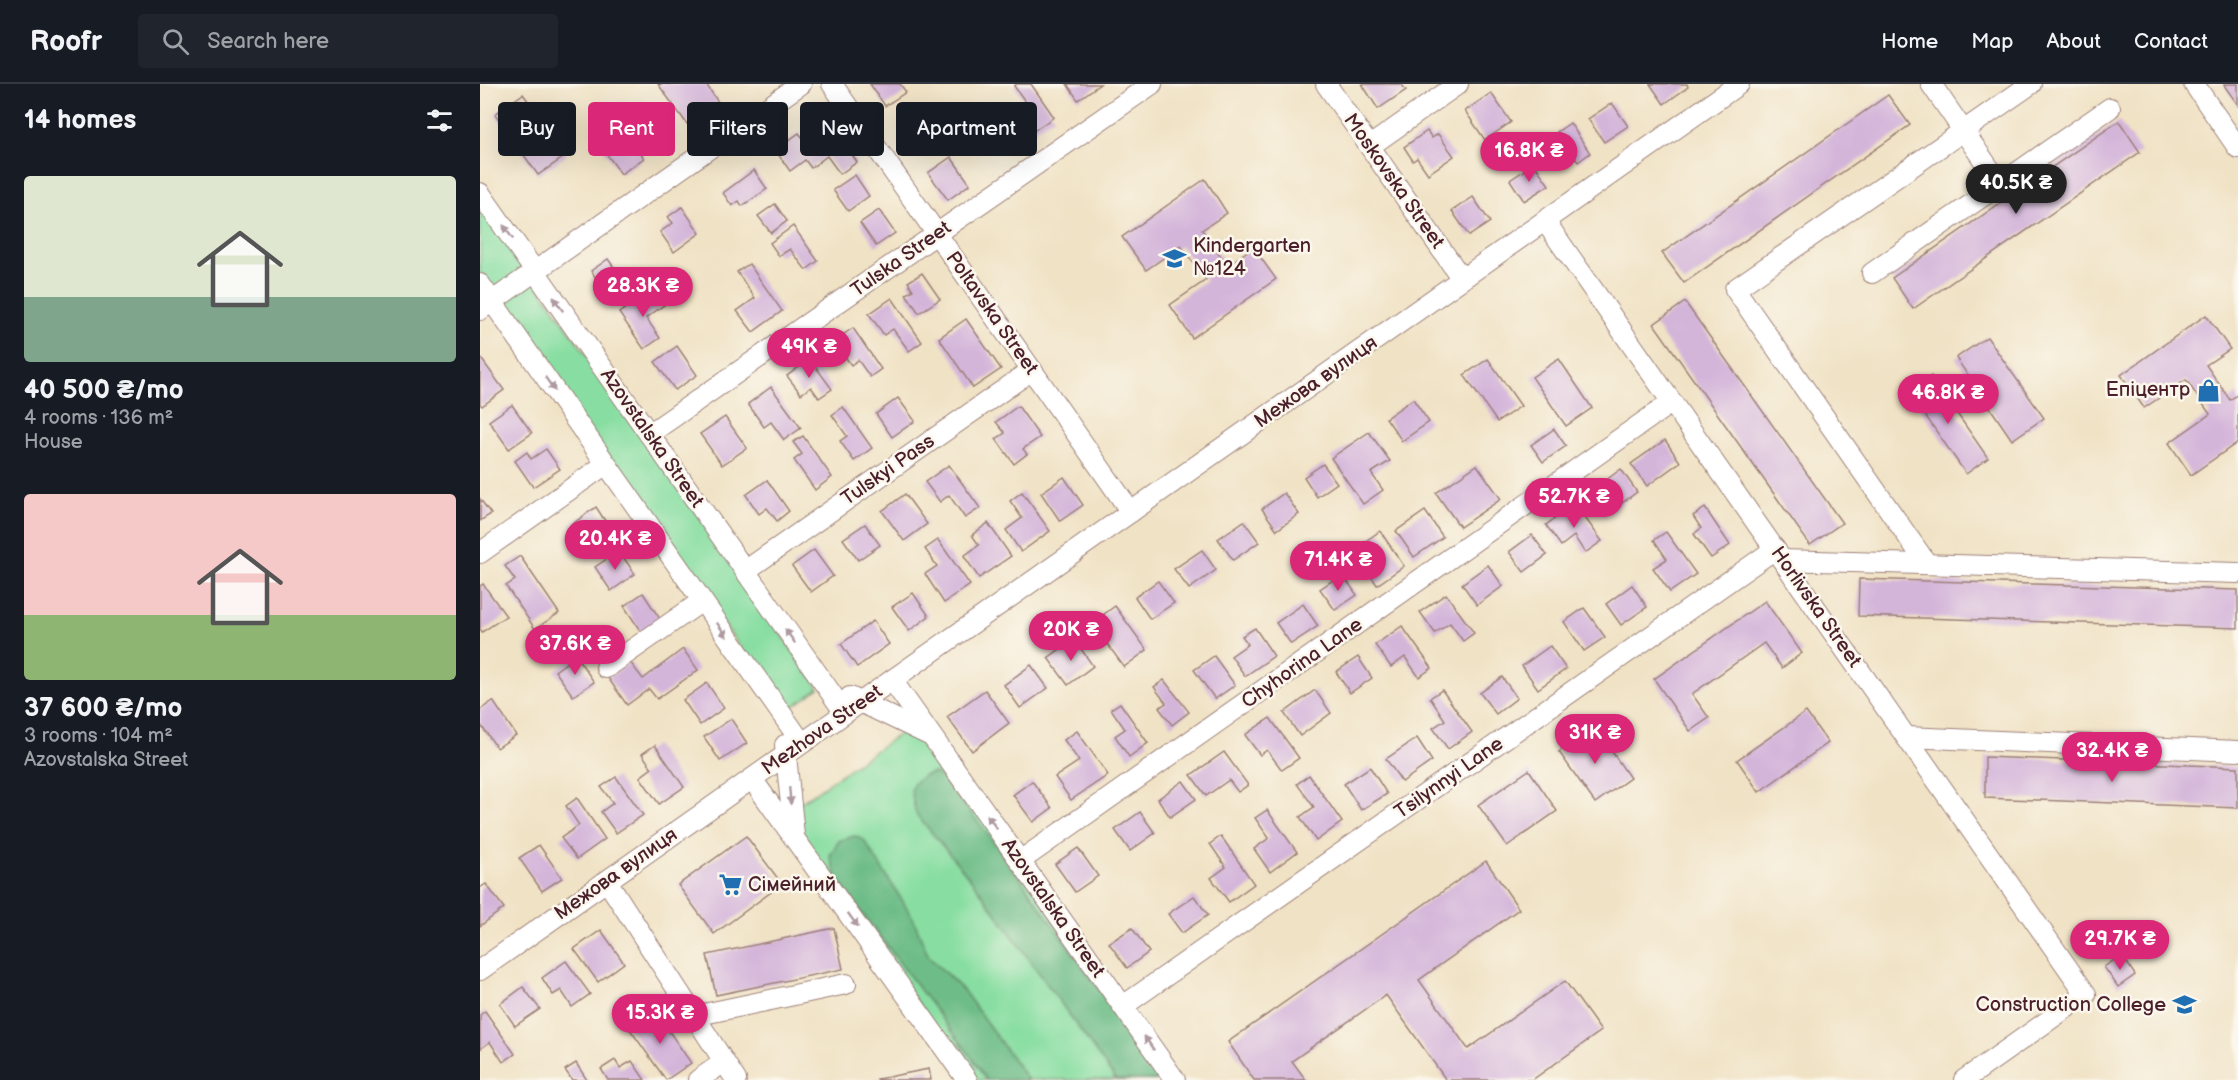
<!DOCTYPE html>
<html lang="en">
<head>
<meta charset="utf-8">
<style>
  body { margin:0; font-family:"Balsamiq Sans",sans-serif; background:#20242c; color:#f1f3f6; height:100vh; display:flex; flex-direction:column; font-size:22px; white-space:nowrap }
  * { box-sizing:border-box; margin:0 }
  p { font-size:20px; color:#9ea1a6 }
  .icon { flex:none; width:33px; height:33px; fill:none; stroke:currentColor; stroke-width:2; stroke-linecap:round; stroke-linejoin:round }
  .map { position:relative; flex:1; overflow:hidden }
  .sheet { display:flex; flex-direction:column; background:#171b24; width:480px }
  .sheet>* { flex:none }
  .guide { position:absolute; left:18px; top:18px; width:570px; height:54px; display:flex; gap:12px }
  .price { position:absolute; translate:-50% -51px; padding:0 14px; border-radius:21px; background:#db2777; color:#fff; font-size:20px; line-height:39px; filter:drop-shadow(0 2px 3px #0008) }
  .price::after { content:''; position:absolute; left:50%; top:36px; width:18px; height:14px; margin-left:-9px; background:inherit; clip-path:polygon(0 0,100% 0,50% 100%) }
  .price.selected { background:#222; color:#fff }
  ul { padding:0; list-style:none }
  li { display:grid; align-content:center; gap:12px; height:318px; padding:0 24px }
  li span { display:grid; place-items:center; height:186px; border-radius:6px; color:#555 }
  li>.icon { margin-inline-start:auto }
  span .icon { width:108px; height:108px; fill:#fffc; stroke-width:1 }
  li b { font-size:26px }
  h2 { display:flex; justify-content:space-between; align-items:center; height:72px; padding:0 24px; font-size:26px }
  .pill { padding:0 21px; border-radius:6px; background:#171b24; box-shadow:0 6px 24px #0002; font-size:21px; line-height:54px }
  .pill.selected { background:#db2777; color:#fff }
  header { display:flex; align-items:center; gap:36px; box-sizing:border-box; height:84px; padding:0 30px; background:#171b24; border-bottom:2px solid #363941 }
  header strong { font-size:28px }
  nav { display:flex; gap:33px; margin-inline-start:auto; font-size:21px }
  .search { width:420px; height:54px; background:#20242c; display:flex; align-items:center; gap:15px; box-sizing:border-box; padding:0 21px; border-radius:6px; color:#9ea1a6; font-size:22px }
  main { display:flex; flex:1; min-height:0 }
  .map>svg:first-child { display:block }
  .green { fill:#88dea2; stroke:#697e66; stroke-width:1.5 }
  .forest { fill:#6ebd88; stroke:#5c6e5a; stroke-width:1.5 }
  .building { fill:#d4b5da }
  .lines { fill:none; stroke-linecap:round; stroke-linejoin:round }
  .minor-casing { stroke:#9d8078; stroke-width:22 }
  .minor { stroke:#fff; stroke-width:20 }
  .oneway { fill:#ae9aa0 }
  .labels { text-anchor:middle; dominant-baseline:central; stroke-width:5; stroke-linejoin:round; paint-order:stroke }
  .street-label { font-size:20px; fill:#4a1f2b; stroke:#fbf7ec }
  .poi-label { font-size:20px; fill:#4a1f2b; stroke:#fbf7ec; text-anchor:start }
</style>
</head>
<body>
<header>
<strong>Roofr</strong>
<div class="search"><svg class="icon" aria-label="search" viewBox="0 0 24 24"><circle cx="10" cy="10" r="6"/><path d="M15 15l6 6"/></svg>Search here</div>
<nav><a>Home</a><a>Map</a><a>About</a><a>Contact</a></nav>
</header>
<main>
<section class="sheet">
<h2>14 homes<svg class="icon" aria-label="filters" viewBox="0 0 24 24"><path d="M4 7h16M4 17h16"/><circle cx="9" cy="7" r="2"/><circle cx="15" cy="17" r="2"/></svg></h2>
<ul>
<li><span style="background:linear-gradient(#dfe7d0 65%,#7fa58c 0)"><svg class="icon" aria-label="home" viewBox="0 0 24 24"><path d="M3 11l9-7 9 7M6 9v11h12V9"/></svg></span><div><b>40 500 ₴/mo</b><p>4 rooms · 136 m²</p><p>House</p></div></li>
<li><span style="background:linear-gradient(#f6c9c9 65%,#8fb573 0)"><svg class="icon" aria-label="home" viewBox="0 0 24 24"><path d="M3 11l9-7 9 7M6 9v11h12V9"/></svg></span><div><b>37 600 ₴/mo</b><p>3 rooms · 104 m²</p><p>Azovstalska Street</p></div></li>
</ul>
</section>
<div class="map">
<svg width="1758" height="996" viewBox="0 0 1758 996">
  <rect width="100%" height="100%" fill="#fbf7ec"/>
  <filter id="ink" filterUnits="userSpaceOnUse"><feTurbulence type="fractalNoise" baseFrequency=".0167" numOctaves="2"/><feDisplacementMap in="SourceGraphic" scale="12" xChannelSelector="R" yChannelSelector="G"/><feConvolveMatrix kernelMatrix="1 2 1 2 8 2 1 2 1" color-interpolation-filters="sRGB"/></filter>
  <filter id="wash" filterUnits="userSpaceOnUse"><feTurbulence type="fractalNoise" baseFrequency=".008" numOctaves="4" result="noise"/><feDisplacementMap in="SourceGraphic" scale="24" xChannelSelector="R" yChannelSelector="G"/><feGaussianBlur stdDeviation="1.35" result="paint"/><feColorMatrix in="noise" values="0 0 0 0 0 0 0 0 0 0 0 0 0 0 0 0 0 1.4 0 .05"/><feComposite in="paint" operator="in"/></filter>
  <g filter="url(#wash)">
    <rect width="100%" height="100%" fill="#f0e2c5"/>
    <g class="green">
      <polygon points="0,118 339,604 305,628 0,189"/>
      <polygon points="425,646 449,657 689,996 493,996 320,754 317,721"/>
    </g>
    <g class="forest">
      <polygon points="455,689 466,697 523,770 683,996 636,996 497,803 436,730 431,707 434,699 444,691"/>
      <polygon points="374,752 384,756 432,832 449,873 483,906 548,996 506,996 492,974 366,808 356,791 350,771 359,757"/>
    </g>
    <g id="blocks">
      <g class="building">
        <polygon points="178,0 226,0 238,18 207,40"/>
        <polygon points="390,0 420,0 426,8 405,22"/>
        <polygon points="537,0 551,0 574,33 549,50 537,33 550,24 534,2"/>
        <polygon points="587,0 620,0 598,16"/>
        <polygon points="882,0 921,0 926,6 898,25"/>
        <polygon points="1170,0 1207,0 1208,3 1184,20"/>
        <polygon points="1744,0 1758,0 1758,21 1746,4"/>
        <polygon points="1011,9 1031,38 1005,56 985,27"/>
        <polygon points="43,10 87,71 58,91 15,30"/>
        <polygon points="1408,11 1430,41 1204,199 1182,169"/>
        <polygon points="1132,19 1148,42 1124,58 1108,35"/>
        <polygon points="1639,37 1660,68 1433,225 1412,194"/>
        <polygon points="1090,39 1110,69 1098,78 1077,48"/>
        <polygon points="947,47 952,54 958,50 974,72 948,90 937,74 933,77 924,63"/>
        <polygon points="341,48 351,62 361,55 377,78 360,90 347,72 331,84 325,76 310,87 295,66 319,49 327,59"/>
        <polygon points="146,49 164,74 141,90 123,65"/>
        <polygon points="471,73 490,100 468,116 448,89"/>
        <polygon points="1054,80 1069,101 1044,117 1030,96"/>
        <polygon points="274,86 287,105 262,122 259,117 252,122 243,109"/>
        <polygon points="375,91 389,112 368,127 353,106"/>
        <polygon points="725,95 747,129 722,146 747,182 773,163 796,195 712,254 690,221 726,196 701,162 666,186 642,153"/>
        <polygon points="993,113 1010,138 989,152 972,127"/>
        <polygon points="295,120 307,137 291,149 278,132"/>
        <polygon points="202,123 220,149 194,168 180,148 193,139 188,133"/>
        <polygon points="399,126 415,149 396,162 380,139"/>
        <polygon points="313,142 338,177 326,186 310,165 299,172 290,159"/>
        <polygon points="128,175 146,200 162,189 169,198 136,222 111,187"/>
        <polygon points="269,180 302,227 273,248 257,227 275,214 257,188"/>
        <polygon points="442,189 460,215 439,229 426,210 433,206 428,198"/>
        <polygon points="173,205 184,221 166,234 180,254 164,265 139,229"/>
        <polygon points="412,214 442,258 429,267 413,245 404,251 389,230"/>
        <polygon points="1205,218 1362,439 1330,461 1174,240"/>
        <polygon points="1726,231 1750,265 1726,281 1750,316 1758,310 1758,358 1711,391 1689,359 1730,330 1706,296 1664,324 1641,291"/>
        <polygon points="486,235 521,285 493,304 459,254"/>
        <polygon points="373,244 401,285 390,293 378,276 371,281 354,257"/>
        <polygon points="1507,253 1564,334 1532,356 1476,274"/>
        <polygon points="197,262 217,291 195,306 175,278"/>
        <polygon points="0,273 24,306 2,322 0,320"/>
        <polygon points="330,275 352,305 339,314 331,303 321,310 307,292"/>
        <polygon points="1008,275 1041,322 1017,338 984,291"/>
        <polygon points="1079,275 1112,324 1086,342 1052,293"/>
        <polygon points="1451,292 1508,374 1486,390 1429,308"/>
        <polygon points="291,303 321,344 304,356 291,338 284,343 268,320"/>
        <polygon points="418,314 435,337 412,353 396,330"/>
        <polygon points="933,315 949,338 922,357 906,334"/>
        <polygon points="32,321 52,349 29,365 9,337"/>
        <polygon points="538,322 560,353 543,365 547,370 534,380 516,355 525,349 516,338"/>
        <polygon points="363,323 392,364 374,377 360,357 367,352 352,331"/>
        <polygon points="245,333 267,364 242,381 220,350"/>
        <polygon points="1074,345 1086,362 1063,378 1051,361"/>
        <polygon points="889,348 910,377 891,389 903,406 883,420 851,374"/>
        <polygon points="323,352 352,393 335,406 314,376 322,370 313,358"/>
        <polygon points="1185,356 1200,378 1167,402 1151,380"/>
        <polygon points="66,365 80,385 53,403 35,377 47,368 51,375"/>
        <polygon points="843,380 857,399 837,413 824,393"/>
        <polygon points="469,381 500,424 485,434 469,411 460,418 445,398"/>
        <polygon points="997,381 1021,415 980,443 956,409"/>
        <polygon points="1141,385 1157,408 1124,432 1103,403 1114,396 1118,402"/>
        <polygon points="584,393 603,421 580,437 561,409"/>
        <polygon points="287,396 309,427 297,437 287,424 279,430 266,411"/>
        <polygon points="542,408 570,447 541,468 526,446 542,434 530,417"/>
        <polygon points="804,409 819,430 797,446 782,425"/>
        <polygon points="425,410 447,440 424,457 402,427"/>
        <polygon points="0,415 11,430 0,437"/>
        <polygon points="1095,420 1122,457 1105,469 1094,452 1081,462 1066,441"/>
        <polygon points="116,423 135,452 110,469 91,441"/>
        <polygon points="1225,424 1250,461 1231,474 1214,450 1221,444 1213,432"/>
        <polygon points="945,427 963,453 934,473 916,447"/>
        <polygon points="764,437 779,458 753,476 738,455"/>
        <polygon points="508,439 531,472 499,494 484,472 499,461 492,451"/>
        <polygon points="385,440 400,461 378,476 363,455"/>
        <polygon points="900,447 924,482 897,501 873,466"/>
        <polygon points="1186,448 1216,490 1190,508 1173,484 1187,475 1174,456"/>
        <polygon points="1052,451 1067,471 1044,488 1029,468"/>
        <polygon points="458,456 490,501 464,519 445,490 457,482 445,465"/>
        <polygon points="334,466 353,492 331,508 312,482"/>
        <polygon points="722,466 736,486 709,505 694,485"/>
        <polygon points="139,467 155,490 131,507 115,483"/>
        <polygon points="40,472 79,529 55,545 26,502 35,496 25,482"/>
        <polygon points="1008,481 1023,502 997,521 982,500"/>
        <polygon points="862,490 877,511 855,526 840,505"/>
        <polygon points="1379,495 1758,506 1758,544 1378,532"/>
        <polygon points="678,497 694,519 670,535 655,513"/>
        <polygon points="3,500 26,532 2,548 0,545 0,502"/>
        <polygon points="1152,501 1167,523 1141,541 1126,520"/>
        <polygon points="163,509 182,538 163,551 144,522"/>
        <polygon points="433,509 449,532 429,547 412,523"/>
        <polygon points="966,510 994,549 983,557 970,539 955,549 940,528"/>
        <polygon points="1285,517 1322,569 1302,584 1284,559 1212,610 1229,634 1210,647 1174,595"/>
        <polygon points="823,520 838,542 811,560 796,539"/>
        <polygon points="635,522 667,566 644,583 612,539"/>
        <polygon points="1104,524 1125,553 1104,567 1084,538"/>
        <polygon points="393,537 409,560 377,583 361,560"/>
        <polygon points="922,542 952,584 939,593 925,573 911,583 895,561"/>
        <polygon points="775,544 794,572 765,592 751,572 768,560 762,552"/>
        <polygon points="594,555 613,582 588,601 568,574"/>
        <polygon points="1070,562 1086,585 1058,605 1042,582"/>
        <polygon points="203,565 218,586 177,615 169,605 147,621 128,594 150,578 163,595"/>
        <polygon points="96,572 114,598 93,612 75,587"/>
        <polygon points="734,572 755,601 735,615 714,586"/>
        <polygon points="878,573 892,594 870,609 856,588"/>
        <polygon points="551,581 568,604 540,624 524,601"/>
        <polygon points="1022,593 1037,614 1016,630 1000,609"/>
        <polygon points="684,596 709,628 692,641 679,624 686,619 674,603"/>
        <polygon points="227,599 244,624 220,641 203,616"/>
        <polygon points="505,606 529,639 492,667 467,633"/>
        <polygon points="835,606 851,629 820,652 804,629"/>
        <polygon points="962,606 992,648 968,665 953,644 965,636 950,614"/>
        <polygon points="13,617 36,651 17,664 0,640 0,626"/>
        <polygon points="640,619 668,659 649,673 635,652 645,645 631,625"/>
        <polygon points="1326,628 1348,659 1279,708 1257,676"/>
        <polygon points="790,634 819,674 802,686 787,666 780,671 765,651"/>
        <polygon points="251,635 267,659 240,677 224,653"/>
        <polygon points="1115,643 1150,694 1115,719 1079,668"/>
        <polygon points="597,647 628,691 591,716 575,693 599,677 584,656"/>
        <polygon points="937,654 952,677 922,698 906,675"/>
        <polygon points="175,661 204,703 179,720 160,693 172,684 162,670"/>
        <polygon points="744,668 768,701 758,708 749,696 726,712 711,691"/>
        <polygon points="1505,673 1758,683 1758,724 1505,714"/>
        <polygon points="890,683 907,710 881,726 864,700"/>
        <polygon points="1049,686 1077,727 1027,762 998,721"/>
        <polygon points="829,691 862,738 836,757 820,733 834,723 817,700"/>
        <polygon points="136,693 163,731 136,749 121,728 133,719 121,703"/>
        <polygon points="552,697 572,724 553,738 533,711"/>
        <polygon points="703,697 716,715 690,733 678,715"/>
        <polygon points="97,714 125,755 97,775 81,754 99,741 86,722"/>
        <polygon points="787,726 817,768 790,788 774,765 789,754 775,734"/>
        <polygon points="660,728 675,749 650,767 635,746"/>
        <polygon points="266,752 302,800 234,850 198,801"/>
        <polygon points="741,752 774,800 749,818 731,794 746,783 730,760"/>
        <polygon points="59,761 82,794 62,807 39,774"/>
        <polygon points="598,764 618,792 595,808 575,780"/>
        <polygon points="1006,777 1039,825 939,896 988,965 1085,897 1121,947 1052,996 966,996 906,911 812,977 826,996 774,996 748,958"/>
        <polygon points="6,800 24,824 0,842 0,804"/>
        <polygon points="714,812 728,831 702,849 688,830"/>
        <polygon points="354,844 363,885 236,911 227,871"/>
        <polygon points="652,844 669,868 647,884 629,859"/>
        <polygon points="121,846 144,879 118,898 94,865"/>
        <polygon points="1642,871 1655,891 1638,903 1624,883"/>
        <polygon points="86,877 110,910 92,923 81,906 73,911 62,894"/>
        <polygon points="43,903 60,925 35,942 20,920"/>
        <polygon points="5,927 35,970 23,978 10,958 0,965 0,931"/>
        <polygon points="175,927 211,979 186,996 149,944"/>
        <polygon points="135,976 140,984 152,977 165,996 128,996 121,985"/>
        <polygon points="96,979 107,996 92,996 85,986"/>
        <polygon points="449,985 451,996 397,996 397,995"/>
      </g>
    </g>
  </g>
  <g filter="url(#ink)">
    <use href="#blocks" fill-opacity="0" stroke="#9d8078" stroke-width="1.5"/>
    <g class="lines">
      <defs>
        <g id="minor">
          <polyline points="352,0 651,428"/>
          <polyline points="846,0 982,195"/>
          <polyline points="1451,0 1520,100"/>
          <polyline points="1714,0 1758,64"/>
          <polyline points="890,62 978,0"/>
          <polyline points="0,109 365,629"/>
          <polyline points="1065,137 1606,910 1484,996"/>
          <polyline points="1392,189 1630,24"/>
          <polyline points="0,200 322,659"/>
          <polyline points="0,226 321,0"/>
          <polyline points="169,350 672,0"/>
          <polyline points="0,469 126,380"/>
          <polyline points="1302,476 1758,489"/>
          <polyline points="1447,480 1255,205 1551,0"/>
          <polyline points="265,487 552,286"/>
          <polyline points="126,584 222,517"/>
          <polyline points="412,596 695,996"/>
          <polyline points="370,613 449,651"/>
          <polyline points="1426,653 1758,667"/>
          <polyline points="305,661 314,751"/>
          <polyline points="272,695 487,996"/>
          <polyline points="540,777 1192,318"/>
          <polyline points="127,797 256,996"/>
          <polyline points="0,886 1259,0"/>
          <polyline points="643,922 1295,465"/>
          <polyline points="214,932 366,900"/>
          <polyline points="218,996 244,978"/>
        </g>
      </defs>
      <use href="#minor" class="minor-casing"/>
      <use href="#minor" class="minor"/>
    </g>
    <defs><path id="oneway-solid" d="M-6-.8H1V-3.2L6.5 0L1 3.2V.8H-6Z" transform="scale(1.5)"/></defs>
    <g class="oneway">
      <use href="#oneway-solid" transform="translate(28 148) rotate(-125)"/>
      <use href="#oneway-solid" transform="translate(78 220) rotate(-125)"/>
      <use href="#oneway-solid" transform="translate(70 300) rotate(55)"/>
      <use href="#oneway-solid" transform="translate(242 546) rotate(55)"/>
      <use href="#oneway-solid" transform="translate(310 552) rotate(-125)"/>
      <use href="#oneway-solid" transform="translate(310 712) rotate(85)"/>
      <use href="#oneway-solid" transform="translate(512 738) rotate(-125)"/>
      <use href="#oneway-solid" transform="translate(373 836) rotate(54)"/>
      <use href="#oneway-solid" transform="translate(669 959) rotate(-125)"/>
    </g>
  </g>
  <defs>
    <symbol id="school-bare" viewBox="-9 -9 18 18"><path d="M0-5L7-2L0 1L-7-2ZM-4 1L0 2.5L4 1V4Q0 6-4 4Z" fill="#1f6fb2" stroke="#fbf7ec" stroke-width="2.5" paint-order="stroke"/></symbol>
    <symbol id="shop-bare" viewBox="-9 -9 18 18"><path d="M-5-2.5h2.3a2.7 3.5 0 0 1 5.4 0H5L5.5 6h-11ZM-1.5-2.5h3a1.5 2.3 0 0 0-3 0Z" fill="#1f6fb2" stroke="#fbf7ec" stroke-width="2.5" paint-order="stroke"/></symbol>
    <symbol id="supermarket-bare" viewBox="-9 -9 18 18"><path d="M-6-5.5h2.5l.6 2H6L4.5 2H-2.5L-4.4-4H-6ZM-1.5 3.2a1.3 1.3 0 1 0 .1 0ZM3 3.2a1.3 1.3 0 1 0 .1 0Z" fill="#1f6fb2" stroke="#fbf7ec" stroke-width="2.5" paint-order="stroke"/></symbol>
    <symbol id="university-bare" viewBox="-9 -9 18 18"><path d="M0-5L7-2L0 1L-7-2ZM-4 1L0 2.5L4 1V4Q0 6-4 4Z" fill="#1f6fb2" stroke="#fbf7ec" stroke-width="2.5" paint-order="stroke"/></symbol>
  </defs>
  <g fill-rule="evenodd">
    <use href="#school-bare" x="678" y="158" width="33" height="33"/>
    <use href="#shop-bare" x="1712" y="290" width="33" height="33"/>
    <use href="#supermarket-bare" x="234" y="784" width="33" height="33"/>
    <use href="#university-bare" x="1688" y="904" width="33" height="33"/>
  </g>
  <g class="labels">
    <g class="street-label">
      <text transform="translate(914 97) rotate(55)">Moskovska Street</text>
      <text transform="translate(421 175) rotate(-35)">Tulska Street</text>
      <text transform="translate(512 229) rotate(55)">Poltavska Street</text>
      <text transform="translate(836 298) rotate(-35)">Межова вулиця</text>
      <text transform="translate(172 354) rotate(55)">Azovstalska Street</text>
      <text transform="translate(408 386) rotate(-35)">Tulskyi Pass</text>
      <text transform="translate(1336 523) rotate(55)">Horlivska Street</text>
      <text transform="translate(822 579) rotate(-35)">Chyhorina Lane</text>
      <text transform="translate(342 646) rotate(-35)">Mezhova Street</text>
      <text transform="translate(969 694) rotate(-35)">Tsilynnyi Lane</text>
      <text transform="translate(136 790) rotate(-35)">Межова вулиця</text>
      <text transform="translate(573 824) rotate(55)">Azovstalska Street</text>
    </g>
    <g class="poi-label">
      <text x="713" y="162">Kindergarten<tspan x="713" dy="23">№124</tspan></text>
      <text x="1710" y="306" text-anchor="end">Епіцентр</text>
      <text x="268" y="801">Сімейний</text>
      <text x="1686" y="921" text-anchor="end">Construction College</text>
    </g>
  </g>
</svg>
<b class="price" style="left:1049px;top:99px">16.8K ₴</b>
<b class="price selected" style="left:1536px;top:131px">40.5K ₴</b>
<b class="price" style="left:163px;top:234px">28.3K ₴</b>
<b class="price" style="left:329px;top:295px">49K ₴</b>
<b class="price" style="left:1468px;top:341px">46.8K ₴</b>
<b class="price" style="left:1094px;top:445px">52.7K ₴</b>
<b class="price" style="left:135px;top:487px">20.4K ₴</b>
<b class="price" style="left:858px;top:508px">71.4K ₴</b>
<b class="price" style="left:591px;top:578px">20K ₴</b>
<b class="price" style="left:95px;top:592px">37.6K ₴</b>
<b class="price" style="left:1115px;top:681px">31K ₴</b>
<b class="price" style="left:1632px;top:699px">32.4K ₴</b>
<b class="price" style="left:1640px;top:887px">29.7K ₴</b>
<b class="price" style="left:180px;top:961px">15.3K ₴</b>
<div class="guide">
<a class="pill">Buy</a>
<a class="pill selected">Rent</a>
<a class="pill">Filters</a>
<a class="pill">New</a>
<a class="pill">Apartment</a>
</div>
</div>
</main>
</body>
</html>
